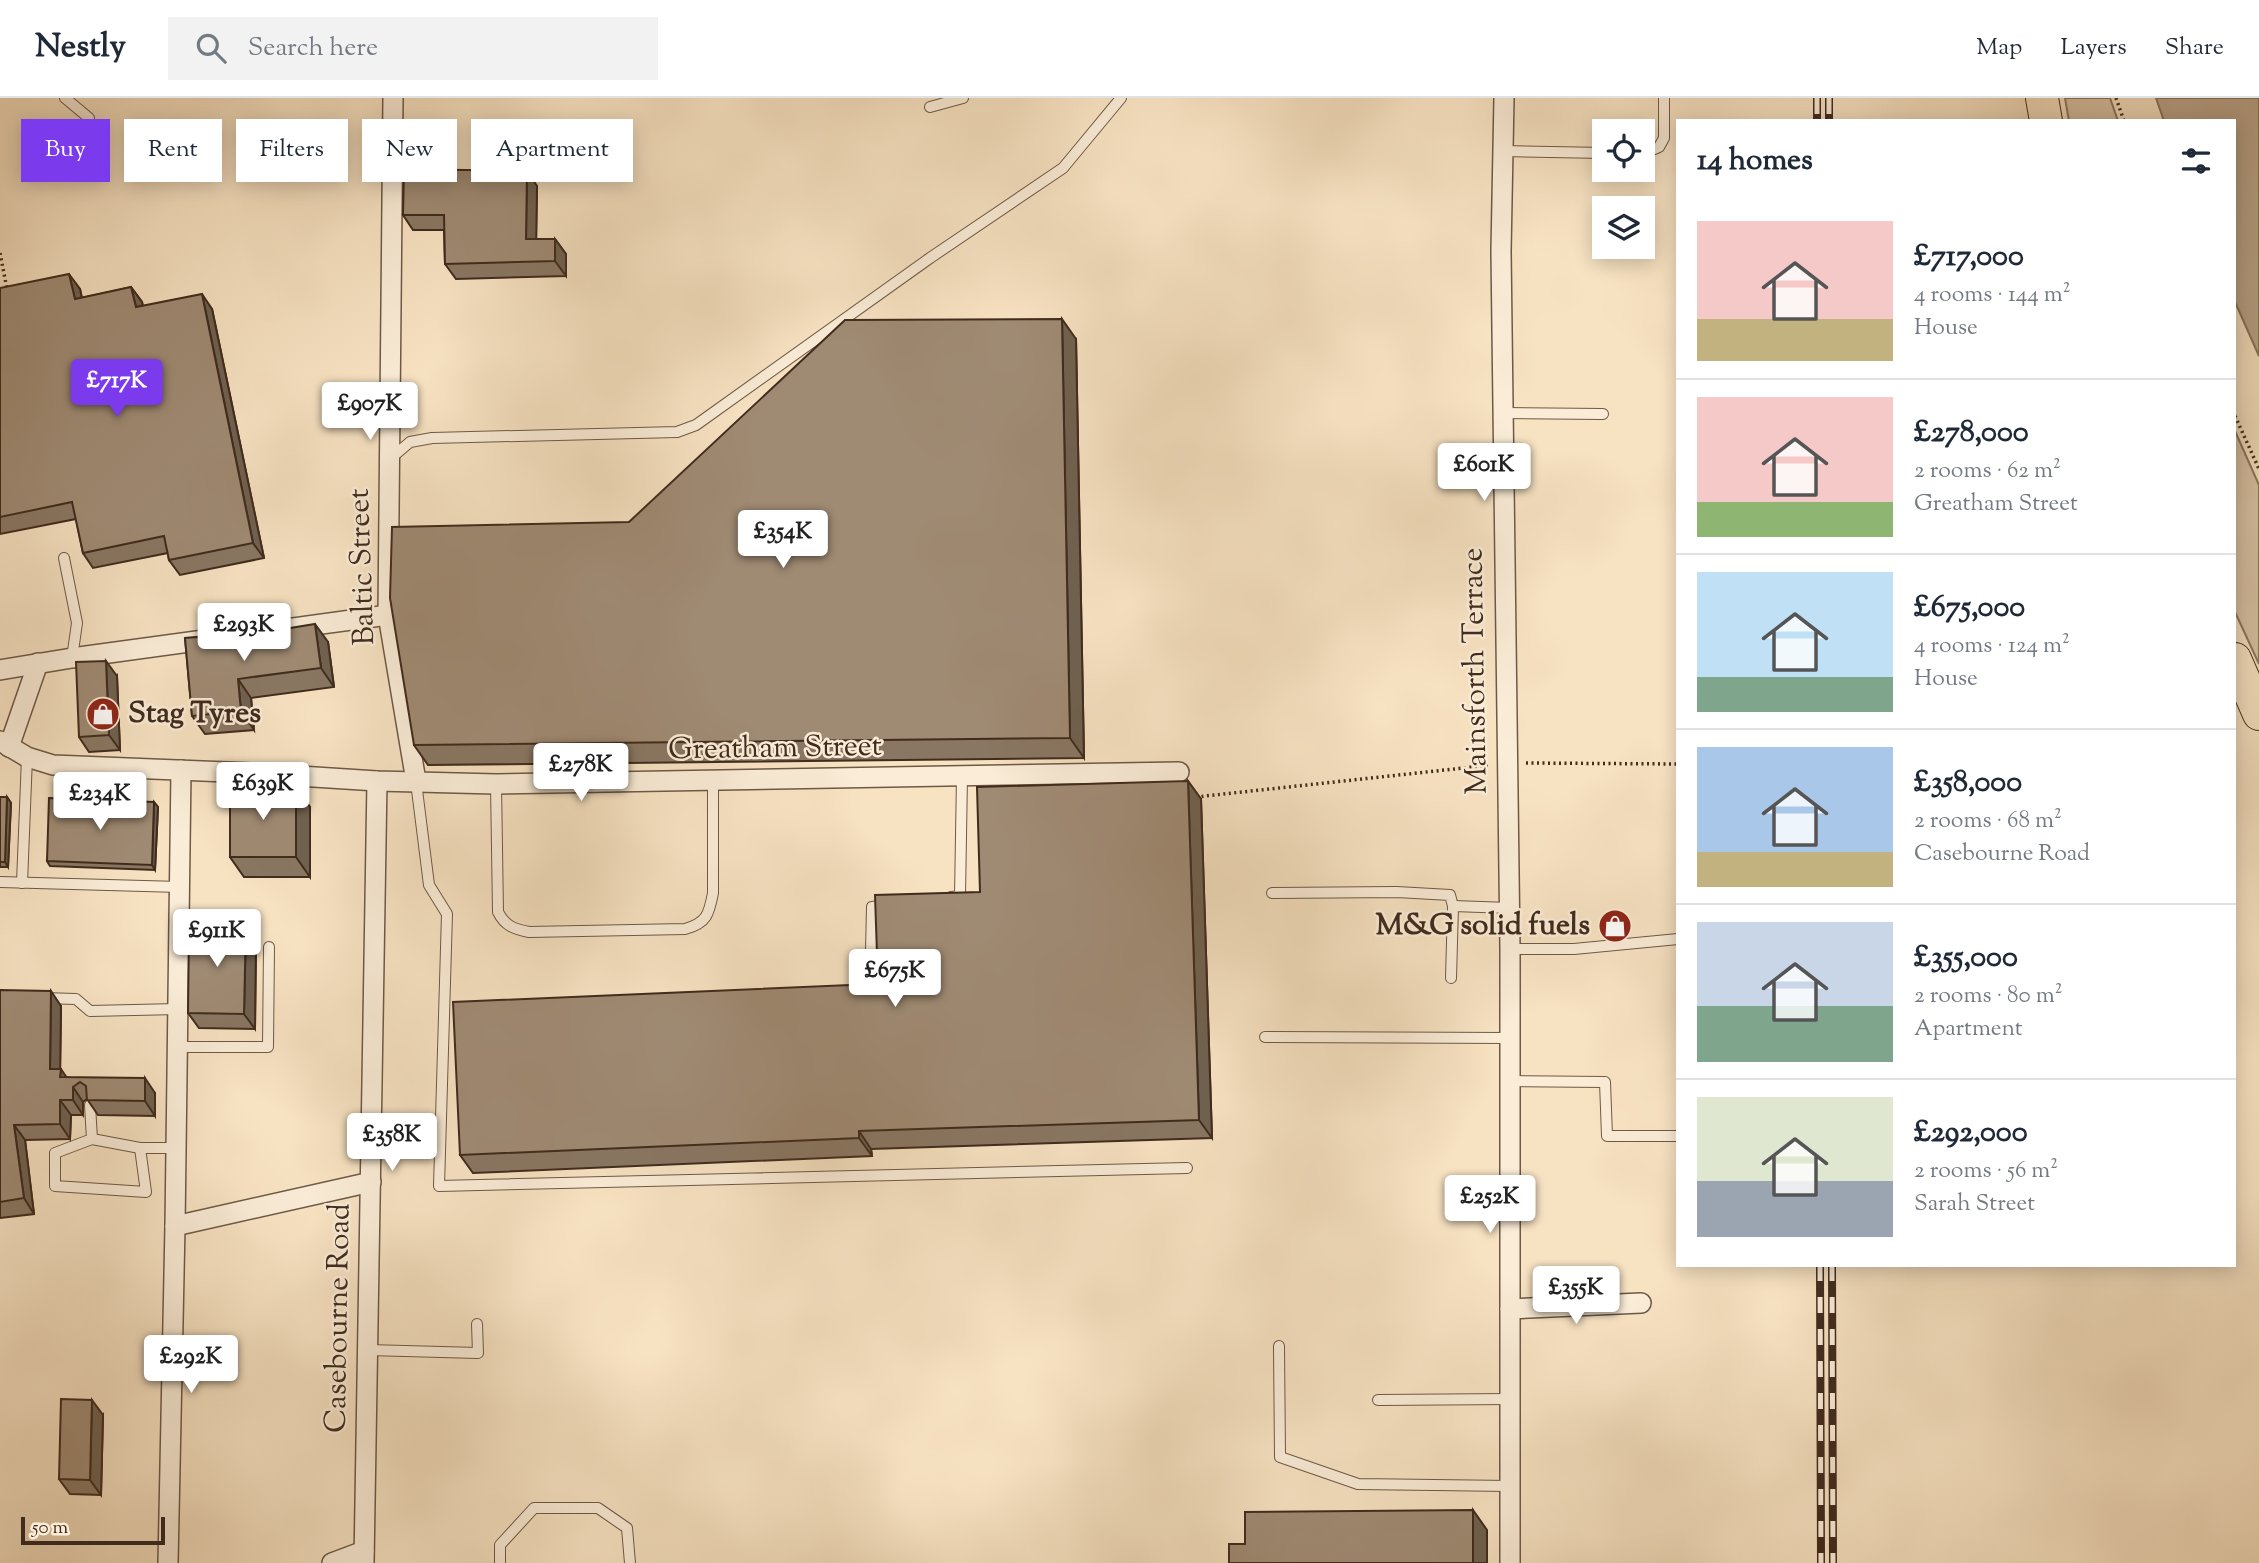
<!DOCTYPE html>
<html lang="en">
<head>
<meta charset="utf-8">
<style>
  body { margin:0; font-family:"Sorts Mill Goudy",serif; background:#f2f2f3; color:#1f2937; height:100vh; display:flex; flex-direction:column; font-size:26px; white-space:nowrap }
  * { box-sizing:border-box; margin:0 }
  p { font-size:23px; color:#747a83 }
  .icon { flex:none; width:38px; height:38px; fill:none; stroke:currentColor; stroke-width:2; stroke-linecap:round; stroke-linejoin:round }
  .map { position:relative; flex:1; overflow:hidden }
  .panel { position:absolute; left:1676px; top:21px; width:560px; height:1148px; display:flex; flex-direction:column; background:#fff; border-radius:0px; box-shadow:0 4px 18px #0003 }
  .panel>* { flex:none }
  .hud { position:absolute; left:21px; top:21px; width:665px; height:63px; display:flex; gap:14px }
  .fabs { position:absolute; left:1592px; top:21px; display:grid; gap:14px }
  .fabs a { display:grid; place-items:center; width:63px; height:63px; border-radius:0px; background:#fff; box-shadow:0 4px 18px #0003; font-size:35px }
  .scale { position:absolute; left:21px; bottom:18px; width:144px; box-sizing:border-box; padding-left:7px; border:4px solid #402b1d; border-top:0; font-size:19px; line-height:24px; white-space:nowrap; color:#402b1d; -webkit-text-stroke:5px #faecd7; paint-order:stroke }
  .price { position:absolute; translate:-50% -60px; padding:0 16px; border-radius:7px; background:#fff; color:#222; font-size:23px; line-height:46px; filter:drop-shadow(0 2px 4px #0008) }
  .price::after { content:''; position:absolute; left:50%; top:42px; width:21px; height:16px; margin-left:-10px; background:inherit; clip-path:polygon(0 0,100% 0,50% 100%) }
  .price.current { background:#7c3aed; color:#fff }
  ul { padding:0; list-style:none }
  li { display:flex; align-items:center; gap:21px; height:175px; padding:0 21px }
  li+li { border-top:2px solid #e0e1e3 }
  li span { display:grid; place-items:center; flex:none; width:196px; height:140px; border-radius:0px; color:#555 }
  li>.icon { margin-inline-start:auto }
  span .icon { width:84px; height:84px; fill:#fffc; stroke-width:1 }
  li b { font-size:30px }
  h2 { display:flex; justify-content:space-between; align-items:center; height:84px; padding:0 21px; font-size:30px }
  .tag { padding:0 24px; border-radius:0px; background:#fff; box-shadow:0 4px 18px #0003; font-size:24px; line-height:63px }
  .tag.current { background:#7c3aed; color:#fff }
  header { display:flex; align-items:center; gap:42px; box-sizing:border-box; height:98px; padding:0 35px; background:#fff; border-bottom:2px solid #e0e1e3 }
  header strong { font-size:33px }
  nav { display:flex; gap:38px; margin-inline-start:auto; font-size:24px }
  .search { width:490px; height:63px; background:#f2f2f3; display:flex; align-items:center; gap:18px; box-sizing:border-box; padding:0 24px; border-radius:0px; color:#747a83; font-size:26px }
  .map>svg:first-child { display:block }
  .green { fill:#d8c3a6; stroke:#8c7762; stroke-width:2 }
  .water { fill:#b9a48a; stroke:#89745e; stroke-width:2 }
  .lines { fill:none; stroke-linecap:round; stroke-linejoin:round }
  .service-casing { stroke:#6e5946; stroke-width:12 }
  .minor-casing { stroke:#6e5946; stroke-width:22 }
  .primary-casing { stroke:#402b1d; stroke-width:34 }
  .path { stroke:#402b1d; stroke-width:3.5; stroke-dasharray:2 3.5; stroke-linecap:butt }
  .service { stroke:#faecd7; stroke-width:10 }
  .minor { stroke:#faecd7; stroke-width:19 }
  .primary { stroke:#f7e2c2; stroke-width:32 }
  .rail-casing { stroke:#402b1d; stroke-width:8 }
  .rail { stroke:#faecd7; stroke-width:5; stroke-dasharray:16; stroke-linecap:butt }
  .wall { fill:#897763; stroke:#402b1d; stroke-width:2 }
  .shaded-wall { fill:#6f6150; stroke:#402b1d; stroke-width:2 }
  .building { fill:#9f8a73; stroke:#402b1d; stroke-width:2 }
  .labels { text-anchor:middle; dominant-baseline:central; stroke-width:5; stroke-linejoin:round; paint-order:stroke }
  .street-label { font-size:30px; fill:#402b1d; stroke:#faecd7 }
  .poi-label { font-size:30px; font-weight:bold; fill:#402b1d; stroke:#faecd7; text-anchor:start }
</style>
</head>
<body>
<header>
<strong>Nestly</strong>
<div class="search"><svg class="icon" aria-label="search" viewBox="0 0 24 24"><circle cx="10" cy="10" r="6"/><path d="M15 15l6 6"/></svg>Search here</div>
<nav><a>Map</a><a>Layers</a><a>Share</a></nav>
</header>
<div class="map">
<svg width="2259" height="1465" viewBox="0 0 2259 1465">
  <rect width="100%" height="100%" fill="#f7e2c2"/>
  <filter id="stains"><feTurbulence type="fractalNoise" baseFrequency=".00286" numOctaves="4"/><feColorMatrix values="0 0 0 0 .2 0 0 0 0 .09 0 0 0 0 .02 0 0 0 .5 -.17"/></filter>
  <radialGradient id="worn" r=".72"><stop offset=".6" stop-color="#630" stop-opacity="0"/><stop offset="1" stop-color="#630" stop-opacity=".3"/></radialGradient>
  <g class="green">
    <polygon points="2065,0 2110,0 2118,23 2069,23"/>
    <polygon points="2235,333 2259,387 2259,566 2235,514"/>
  </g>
  <polygon class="water" points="2156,0 2259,0 2259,258 2235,204 2235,23 2164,23"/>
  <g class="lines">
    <defs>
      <g id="service">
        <polyline points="65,0 89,20"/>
        <polyline points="930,9 963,0"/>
        <polyline points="1503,53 1605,55"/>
        <polyline points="1643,56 1659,49 1664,40 1664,0"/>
        <polyline points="1504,315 1603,316"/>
        <polyline points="390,361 410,344 432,340 677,334 696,327 930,160 1063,70 1121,0"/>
        <polyline points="64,460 77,525 72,560"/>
        <polyline points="416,684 429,787 447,816 439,1088 1187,1070"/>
        <path d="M496,686L498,814C505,828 514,831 529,834L685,831C707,825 709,816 713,795V682"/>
        <polyline points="0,784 180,789"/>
        <polyline points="22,785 27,659"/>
        <polyline points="1272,795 1397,794 1450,797 1453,808"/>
        <polyline points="951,799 960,798 962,678"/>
        <polyline points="1510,851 1574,851 1678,841"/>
        <polyline points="1451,880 1453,808 1510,810"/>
        <polyline points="870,897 872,809 888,807"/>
        <polyline points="43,900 76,901 90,913 178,911"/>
        <polyline points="1265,939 1510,940"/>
        <polyline points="177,949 268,949 269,849"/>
        <polyline points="1510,983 1605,984 1607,1038 1678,1038"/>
        <polyline points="90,1007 92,1041 55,1055 55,1088 146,1094 140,1050 176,1050"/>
        <polyline points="92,1041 140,1050"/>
        <polyline points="1279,1248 1280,1359 1358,1386 1510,1388"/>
        <polyline points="368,1252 478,1255 477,1226"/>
        <polyline points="1378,1302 1510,1301"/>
        <polyline points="500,1465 500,1447 534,1410 598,1410 627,1430 630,1465"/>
      </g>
      <g id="minor">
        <polyline points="393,0 388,517 416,683"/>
        <polyline points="1504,0 1501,153 1510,851 1510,1465"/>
        <polyline points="0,572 72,560 388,517"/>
        <polyline points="0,643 27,659 53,667 252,675 377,683 496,686 1179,674"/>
        <polyline points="9,649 38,565"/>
        <polyline points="175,1128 371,1084"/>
        <polyline points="1510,1211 1641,1205"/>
        <polyline points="168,1465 175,1128 181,672"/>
        <polyline points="332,1465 364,1453"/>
        <polyline points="364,1465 377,683"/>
      </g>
      <g id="primary">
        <polyline points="2042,0 2046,23"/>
        <polyline points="2235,561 2259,616"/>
      </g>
    </defs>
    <use href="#service" class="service-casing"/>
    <use href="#minor" class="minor-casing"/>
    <use href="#primary" class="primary-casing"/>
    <g class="path">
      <polyline points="2116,0 2124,23"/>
      <polyline points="0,155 7,191"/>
      <polyline points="2235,318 2259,371"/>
      <polyline points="1526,665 1678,666"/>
      <polyline points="1196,699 1491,667"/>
    </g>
    <use href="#service" class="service"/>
    <use href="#minor" class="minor"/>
    <use href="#primary" class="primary"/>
    <defs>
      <g id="rail">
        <polyline points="1817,0 1817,23"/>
        <polyline points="1829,0 1829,23"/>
        <polyline points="1820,1167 1821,1465"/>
        <polyline points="1832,1167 1833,1465"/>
      </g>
    </defs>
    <use href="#rail" class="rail-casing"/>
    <use href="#rail" class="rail"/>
  </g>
  <g class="wall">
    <polygon points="537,88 536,141 555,141 566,156 566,178 456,181 445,166 444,132 413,132 403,117"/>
    <polygon points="131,189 142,204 143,208 212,211 264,460 180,477 169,462 168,455 93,470 83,455 76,421 0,436 0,190 80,191 82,200"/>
    <polygon points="1076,241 1084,660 428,667 414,647 629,424"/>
    <polygon points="185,540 328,544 334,589 251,600 254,632 205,636 192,618"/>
    <polygon points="117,578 120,652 89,654 79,639"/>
    <polygon points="1188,683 1201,701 1212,1040 871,1051 872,1058 473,1075 460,1057 878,886 980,794"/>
    <polygon points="296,689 310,709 310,779 244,779 230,759"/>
    <polygon points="0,699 7,699 11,705 8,769 0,769"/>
    <polygon points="154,704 158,709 155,772 50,768 47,763"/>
    <polygon points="246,827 256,842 255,931 199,930 188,915"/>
    <polygon points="0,892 61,908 60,971 66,979 155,995 155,1018 98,1017 87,1001 83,1004 83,1017 71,1017 70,1041 25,1042 34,1116 0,1120"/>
    <polygon points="103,1317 101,1397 70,1396 59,1381"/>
  </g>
  <g class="shaded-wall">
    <polygon points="527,73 537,88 536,156 526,141"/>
    <polygon points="555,141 566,156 566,178 555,163"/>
    <polygon points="69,176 80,191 85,216 75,201"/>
    <polygon points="131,189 142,204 146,225 136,209"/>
    <polygon points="202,196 212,211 264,460 253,445"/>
    <polygon points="1062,221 1076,241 1084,660 1070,640"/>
    <polygon points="315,526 328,544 334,589 321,570"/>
    <polygon points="106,563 117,578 120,652 109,637"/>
    <polygon points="238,581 251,600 254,632 241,613"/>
    <polygon points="1188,683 1201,701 1212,1040 1199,1022"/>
    <polygon points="296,689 310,709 310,779 296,759"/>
    <polygon points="7,699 11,705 8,769 5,764"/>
    <polygon points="154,704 158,709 155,772 152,767"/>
    <polygon points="246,827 256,842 255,931 244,916"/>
    <polygon points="51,893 61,908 60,986 50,971"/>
    <polygon points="61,971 71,986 60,979"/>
    <polygon points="145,980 155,995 155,1018 145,1003"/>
    <polygon points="73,989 83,1004 83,1017 73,1002"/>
    <polygon points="60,1002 71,1017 70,1041 60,1026"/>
    <polygon points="14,1027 25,1042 34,1116 24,1100"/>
    <polygon points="859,1033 871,1051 872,1058 859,1040"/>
    <polygon points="92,1302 103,1317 101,1397 90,1382"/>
    <polygon points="1473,1412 1487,1432 1487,1465 1473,1465"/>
  </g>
  <g class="building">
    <polygon points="404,71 527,73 526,141 555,141 555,163 445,166 444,117 403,117"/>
    <polygon points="69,176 75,201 131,189 136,209 202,196 253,445 169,462 164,438 83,455 72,404 0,419 0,190"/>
    <polygon points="1062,221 1070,640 414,647 390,500 392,429 629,424 845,222"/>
    <polygon points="315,526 321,570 238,581 241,613 192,618 185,540 278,532"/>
    <polygon points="106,563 109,637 79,639 76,564"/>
    <polygon points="1188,683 1199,1022 859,1033 859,1040 460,1057 453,904 850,887 857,891 863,887 878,886 875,797 980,794 977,689"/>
    <polygon points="230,688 296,689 296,759 230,759"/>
    <polygon points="0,699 7,699 5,764 0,764"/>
    <polygon points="49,700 154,704 152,767 47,763"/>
    <polygon points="189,826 246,827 244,916 188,915"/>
    <polygon points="0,892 51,893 50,971 61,971 60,979 145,980 145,1003 87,1002 86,988 80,984 73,989 73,1002 60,1002 60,1026 14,1027 24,1100 0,1104"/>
    <polygon points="61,1301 92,1302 90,1382 59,1381"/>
    <polygon points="1473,1412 1473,1465 1229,1465 1229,1446 1245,1446 1245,1414"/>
  </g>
  <defs>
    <symbol id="shop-disc" viewBox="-11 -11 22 22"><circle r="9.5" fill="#8f2418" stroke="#faecd7"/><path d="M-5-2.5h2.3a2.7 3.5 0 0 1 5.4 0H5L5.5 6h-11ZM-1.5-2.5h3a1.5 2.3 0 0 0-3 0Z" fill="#fff"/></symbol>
  </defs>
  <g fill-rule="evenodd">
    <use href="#shop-disc" x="84" y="597" width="38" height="38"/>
    <use href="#shop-disc" x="1596" y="809" width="38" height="38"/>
  </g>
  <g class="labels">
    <g class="street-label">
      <text transform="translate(363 469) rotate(-92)">Baltic Street</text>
      <text transform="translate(1476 573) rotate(-91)">Mainsforth Terrace</text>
      <text transform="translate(775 651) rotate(-1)">Greatham Street</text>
      <text transform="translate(339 1220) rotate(-89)">Casebourne Road</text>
    </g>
    <g class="poi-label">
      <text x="128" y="616">Stag Tyres</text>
      <text x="1590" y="828" text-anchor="end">M&amp;G solid fuels</text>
    </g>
  </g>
  <rect width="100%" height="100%" filter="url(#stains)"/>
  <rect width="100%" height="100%" fill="url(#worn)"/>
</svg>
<div class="fabs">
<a><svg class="icon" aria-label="locate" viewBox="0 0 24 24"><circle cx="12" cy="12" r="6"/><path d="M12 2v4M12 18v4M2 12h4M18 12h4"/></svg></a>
<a><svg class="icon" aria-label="layers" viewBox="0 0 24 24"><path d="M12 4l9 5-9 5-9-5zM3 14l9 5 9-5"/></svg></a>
</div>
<div class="scale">50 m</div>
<b class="price current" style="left:117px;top:321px">£717K</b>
<b class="price" style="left:370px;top:344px">£907K</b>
<b class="price" style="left:1484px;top:405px">£601K</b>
<b class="price" style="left:783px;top:472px">£354K</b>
<b class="price" style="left:244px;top:565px">£293K</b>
<b class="price" style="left:581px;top:705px">£278K</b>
<b class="price" style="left:263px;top:724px">£639K</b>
<b class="price" style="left:100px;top:734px">£234K</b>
<b class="price" style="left:217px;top:871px">£911K</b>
<b class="price" style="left:895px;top:911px">£675K</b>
<b class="price" style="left:392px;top:1075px">£358K</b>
<b class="price" style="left:1490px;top:1137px">£252K</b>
<b class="price" style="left:1576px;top:1228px">£355K</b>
<b class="price" style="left:191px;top:1297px">£292K</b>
<div class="hud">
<a class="tag current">Buy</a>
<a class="tag">Rent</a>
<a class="tag">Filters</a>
<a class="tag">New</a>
<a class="tag">Apartment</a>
</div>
<section class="panel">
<h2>14 homes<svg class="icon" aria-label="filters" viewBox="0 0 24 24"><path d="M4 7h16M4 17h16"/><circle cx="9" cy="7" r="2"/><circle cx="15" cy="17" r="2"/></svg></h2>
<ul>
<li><span style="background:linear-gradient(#f6c9c9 70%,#c2b280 0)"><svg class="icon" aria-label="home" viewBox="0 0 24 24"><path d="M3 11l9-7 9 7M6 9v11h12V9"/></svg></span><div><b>£717,000</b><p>4 rooms · 144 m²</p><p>House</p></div></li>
<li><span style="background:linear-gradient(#f6c9c9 75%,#8fb573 0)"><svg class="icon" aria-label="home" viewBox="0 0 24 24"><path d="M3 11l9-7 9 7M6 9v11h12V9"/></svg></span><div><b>£278,000</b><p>2 rooms · 62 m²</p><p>Greatham Street</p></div></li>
<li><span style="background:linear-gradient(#bfe0f5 75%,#7fa58c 0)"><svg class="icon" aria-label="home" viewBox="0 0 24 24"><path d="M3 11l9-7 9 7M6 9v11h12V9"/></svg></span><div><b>£675,000</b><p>4 rooms · 124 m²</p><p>House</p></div></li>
<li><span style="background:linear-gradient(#a9c7e8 75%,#c2b280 0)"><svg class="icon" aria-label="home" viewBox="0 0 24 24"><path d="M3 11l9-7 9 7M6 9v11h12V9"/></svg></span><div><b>£358,000</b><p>2 rooms · 68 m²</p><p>Casebourne Road</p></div></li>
<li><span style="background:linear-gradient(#c9d6e8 60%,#7fa58c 0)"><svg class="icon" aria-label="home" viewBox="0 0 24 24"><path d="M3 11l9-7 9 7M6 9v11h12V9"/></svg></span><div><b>£355,000</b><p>2 rooms · 80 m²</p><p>Apartment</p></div></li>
<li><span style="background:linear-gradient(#dfe7d0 60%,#9aa5b1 0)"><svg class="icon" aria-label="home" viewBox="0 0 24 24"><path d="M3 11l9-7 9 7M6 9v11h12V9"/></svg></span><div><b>£292,000</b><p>2 rooms · 56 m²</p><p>Sarah Street</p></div></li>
</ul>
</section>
</div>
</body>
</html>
